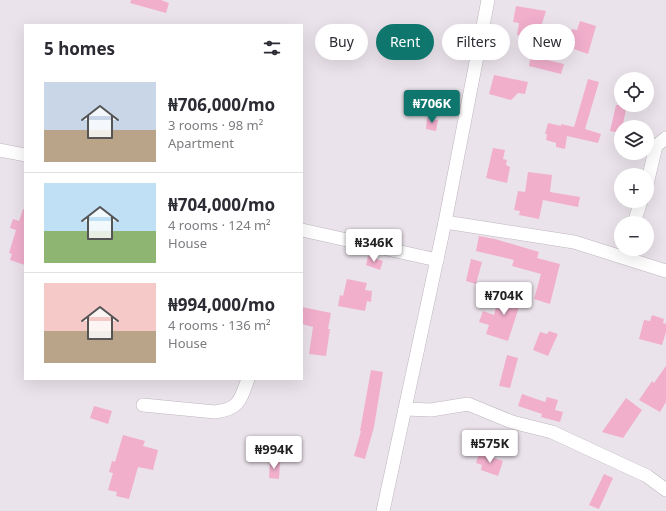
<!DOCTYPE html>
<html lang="en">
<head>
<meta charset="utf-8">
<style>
  body { margin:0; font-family:"Noto Sans",sans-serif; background:#f7f7f7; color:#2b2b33; height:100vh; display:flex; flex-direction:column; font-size:15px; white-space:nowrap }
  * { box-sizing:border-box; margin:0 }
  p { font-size:13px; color:#7c7c81 }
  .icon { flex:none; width:22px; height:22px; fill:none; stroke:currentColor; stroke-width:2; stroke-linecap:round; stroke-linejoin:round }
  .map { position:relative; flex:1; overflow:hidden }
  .side { position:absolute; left:24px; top:24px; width:279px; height:356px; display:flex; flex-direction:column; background:#fff; border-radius:0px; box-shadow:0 4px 16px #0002 }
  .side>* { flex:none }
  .hud { position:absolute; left:315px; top:24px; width:291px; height:36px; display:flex; gap:8px }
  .controls { position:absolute; left:614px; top:72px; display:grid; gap:8px }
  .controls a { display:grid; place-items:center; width:40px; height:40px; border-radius:50%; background:#fff; box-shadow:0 4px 16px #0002; font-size:20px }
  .price { position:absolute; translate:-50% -34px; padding:0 9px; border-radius:4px; background:#fff; color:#222; font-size:13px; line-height:26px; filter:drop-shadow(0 1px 2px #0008) }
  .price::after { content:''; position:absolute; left:50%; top:24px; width:12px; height:9px; margin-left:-6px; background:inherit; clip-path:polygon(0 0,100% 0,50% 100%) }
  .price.on { background:#0f766e; color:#fff }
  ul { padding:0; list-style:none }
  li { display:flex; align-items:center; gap:12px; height:100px; padding:0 20px }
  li+li { border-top:1px solid #e1e1e2 }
  li span { display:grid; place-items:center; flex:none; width:112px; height:80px; border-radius:0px; color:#555 }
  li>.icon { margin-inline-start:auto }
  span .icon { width:48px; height:48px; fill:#fffc; stroke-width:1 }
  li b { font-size:17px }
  h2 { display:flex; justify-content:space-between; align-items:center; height:48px; padding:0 20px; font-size:17px }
  .tag { padding:0 14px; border-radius:18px; background:#fff; box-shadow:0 4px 16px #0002; font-size:14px; line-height:36px }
  .tag.on { background:#0f766e; color:#fff }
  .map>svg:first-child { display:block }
  .building { fill:#f1afcc }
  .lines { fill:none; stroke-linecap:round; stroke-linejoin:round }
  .minor-casing { stroke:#beb6be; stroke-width:14 }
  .minor { stroke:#fff; stroke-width:13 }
</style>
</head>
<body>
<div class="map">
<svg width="666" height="511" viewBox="0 0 666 511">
  <rect width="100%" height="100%" fill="#ebe3eb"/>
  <g class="building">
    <polygon points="131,0 161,0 169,3 166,13 130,3"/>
    <polygon points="516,6 546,11 540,30 527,26 526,37 517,35 519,23 513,22"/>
    <polygon points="580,21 596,26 588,54 571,48 573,42 568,41 572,29 577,30"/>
    <polygon points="531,56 564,64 561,74 529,66"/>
    <polygon points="494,75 528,82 525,94 518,93 511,100 489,94"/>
    <polygon points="588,79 599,82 585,129 601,134 598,143 567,136 565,149 556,147 556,143 546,140 547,134 545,134 548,123 561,126 561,124 574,127"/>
    <polygon points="616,105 627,105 621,133 610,131"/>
    <polygon points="427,118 438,120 436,131 426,129"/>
    <polygon points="493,148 505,150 503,159 507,160 506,165 510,167 507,183 486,178"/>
    <polygon points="528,172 552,175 550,192 580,197 578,207 543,200 539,219 519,215 520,211 514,210 518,191 525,192"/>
    <polygon points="23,209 25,209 25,265 10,260 12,254 9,253 16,230 10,228 13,219 19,221"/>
    <polygon points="479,236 495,239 539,252 537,258 560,264 550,304 534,299 541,274 512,266 514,260 476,251"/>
    <polygon points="368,256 383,261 380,270 366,265"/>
    <polygon points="471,259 482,262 476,284 466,281"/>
    <polygon points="347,279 367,283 365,290 372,291 371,302 367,301 365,311 338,306 340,295 343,296"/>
    <polygon points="504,291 527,297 524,308 519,307 508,341 486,334 489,325 479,322 483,311 494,315 496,307 500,309"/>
    <polygon points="302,307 331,313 328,329 330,329 326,356 309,354 313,327 302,324"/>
    <polygon points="652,315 664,319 663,323 666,324 666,332 662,345 639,339 644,320 650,321"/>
    <polygon points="549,331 558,334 548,356 533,350 540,332 547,334"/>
    <polygon points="507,355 518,358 510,388 499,386"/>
    <polygon points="666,366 666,402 660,412 639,400 652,381 654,383"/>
    <polygon points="371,370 383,372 374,427 365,459 354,456 361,431 360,431"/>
    <polygon points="522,394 545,402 547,397 558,400 555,410 563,412 560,422 541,417 542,414 518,406"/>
    <polygon points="626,398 642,410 623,438 602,432"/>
    <polygon points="94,406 112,411 108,424 90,418"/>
    <polygon points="123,435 145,441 143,446 158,450 153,470 138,467 129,499 116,496 117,492 108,490 113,473 109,472 112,461 115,462"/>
    <polygon points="273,444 299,447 298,461 272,458"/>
    <polygon points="479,453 503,461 498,476 481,470 482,465 476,463"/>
    <polygon points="270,461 280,462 279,479 269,478"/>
    <polygon points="604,474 613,478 599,509 589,505"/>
  </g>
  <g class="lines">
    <defs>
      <g id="minor">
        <polyline points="0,150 25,155"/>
        <polyline points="647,184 656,146 666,138"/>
        <polyline points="445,222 574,242 666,271"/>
        <polyline points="634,223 641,201"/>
        <polyline points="302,230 437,260"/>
        <path d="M143,405L215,412C239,409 240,401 248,379"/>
        <polyline points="405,409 431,410 468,404 512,422 552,432 647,476 666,490"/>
        <polyline points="383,511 445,222 488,0"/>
      </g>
    </defs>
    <use href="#minor" class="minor-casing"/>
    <use href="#minor" class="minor"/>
  </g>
</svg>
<div class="controls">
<a><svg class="icon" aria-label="locate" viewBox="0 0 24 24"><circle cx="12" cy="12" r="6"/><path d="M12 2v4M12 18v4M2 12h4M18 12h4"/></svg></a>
<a><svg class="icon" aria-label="layers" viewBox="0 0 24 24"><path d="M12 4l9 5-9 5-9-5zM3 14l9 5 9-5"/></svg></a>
<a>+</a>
<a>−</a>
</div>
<b class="price on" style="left:432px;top:124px">₦706K</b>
<b class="price" style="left:374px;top:263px">₦346K</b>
<b class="price" style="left:504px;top:316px">₦704K</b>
<b class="price" style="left:490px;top:464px">₦575K</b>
<b class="price" style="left:274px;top:470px">₦994K</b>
<div class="hud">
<a class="tag">Buy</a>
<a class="tag on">Rent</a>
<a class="tag">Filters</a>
<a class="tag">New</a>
</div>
<section class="side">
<h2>5 homes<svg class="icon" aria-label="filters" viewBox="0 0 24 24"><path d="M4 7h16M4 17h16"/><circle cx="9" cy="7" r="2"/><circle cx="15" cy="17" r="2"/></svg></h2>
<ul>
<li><span style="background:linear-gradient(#c9d6e8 60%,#b9a48a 0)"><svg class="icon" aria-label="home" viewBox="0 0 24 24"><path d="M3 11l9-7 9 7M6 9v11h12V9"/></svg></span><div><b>₦706,000/mo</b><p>3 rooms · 98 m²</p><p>Apartment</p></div></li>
<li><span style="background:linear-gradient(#bfe0f5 60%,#8fb573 0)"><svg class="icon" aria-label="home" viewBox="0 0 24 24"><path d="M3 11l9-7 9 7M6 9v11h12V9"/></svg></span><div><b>₦704,000/mo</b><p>4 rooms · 124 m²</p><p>House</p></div></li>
<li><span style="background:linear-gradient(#f6c9c9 60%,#b9a48a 0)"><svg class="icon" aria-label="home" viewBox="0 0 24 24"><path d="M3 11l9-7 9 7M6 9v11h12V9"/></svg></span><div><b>₦994,000/mo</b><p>4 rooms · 136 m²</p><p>House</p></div></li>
</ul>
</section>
</div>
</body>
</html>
